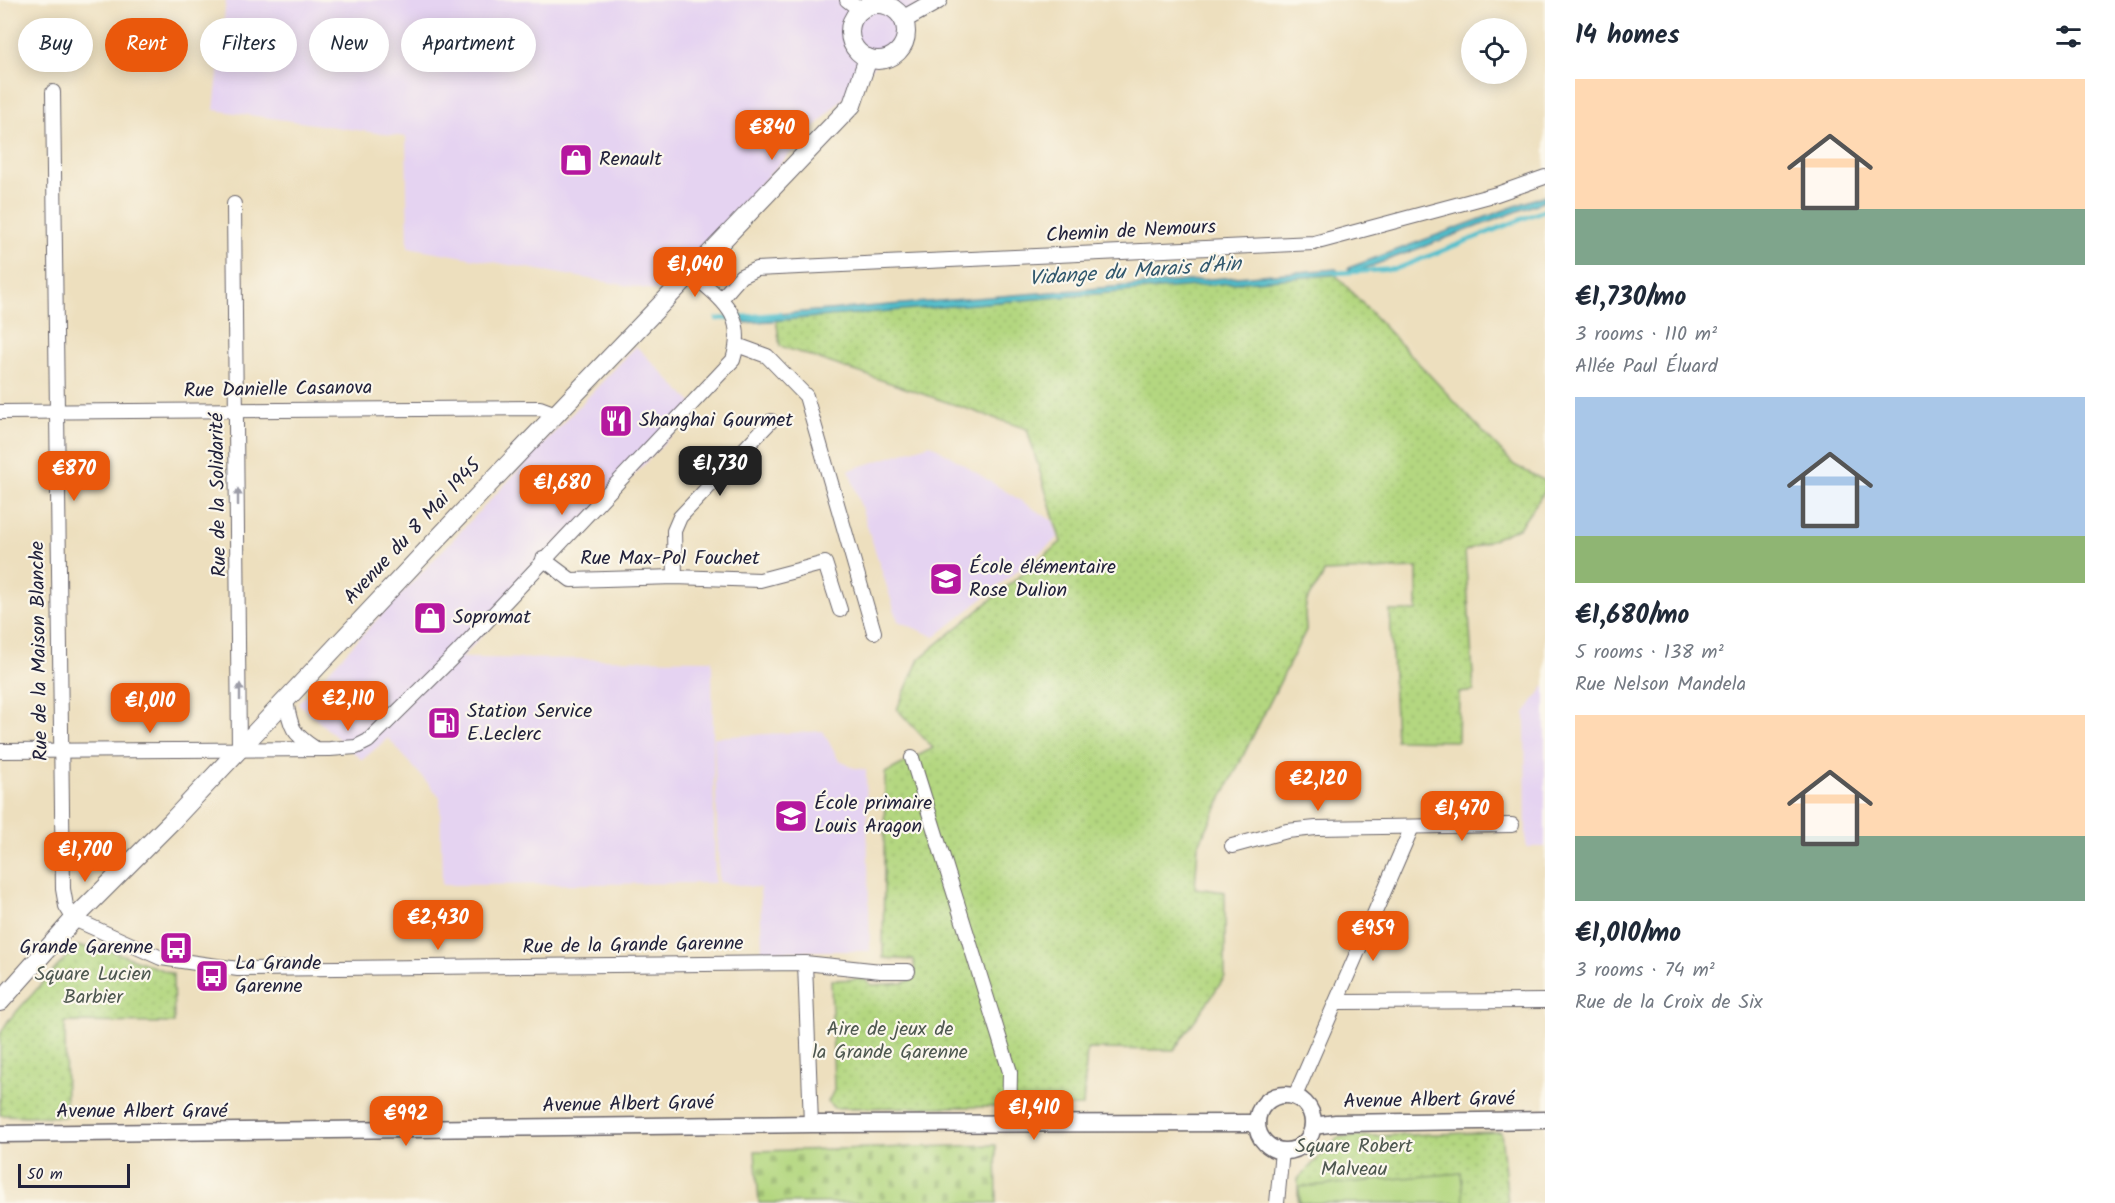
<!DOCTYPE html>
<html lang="en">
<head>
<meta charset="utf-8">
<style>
  body { margin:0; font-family:Kalam,sans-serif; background:#f6f6f7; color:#1f2937; height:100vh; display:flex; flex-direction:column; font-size:22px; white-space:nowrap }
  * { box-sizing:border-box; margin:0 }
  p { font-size:20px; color:#747a83 }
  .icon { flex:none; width:33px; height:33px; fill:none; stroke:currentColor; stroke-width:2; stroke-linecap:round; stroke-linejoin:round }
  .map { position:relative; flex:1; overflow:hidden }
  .panel { display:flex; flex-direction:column; background:#fff; width:570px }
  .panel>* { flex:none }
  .top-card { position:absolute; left:18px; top:18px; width:570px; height:54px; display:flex; gap:12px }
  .tools { position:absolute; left:1461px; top:18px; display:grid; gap:12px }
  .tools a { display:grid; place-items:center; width:66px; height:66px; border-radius:50%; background:#fff; box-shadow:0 3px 15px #0003; font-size:30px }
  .scale { position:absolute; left:18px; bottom:15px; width:112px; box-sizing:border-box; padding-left:6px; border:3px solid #22223b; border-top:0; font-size:16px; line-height:21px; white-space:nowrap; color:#22223b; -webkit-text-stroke:4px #fbf7ec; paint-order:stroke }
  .price { position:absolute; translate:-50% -51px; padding:0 14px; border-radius:12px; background:#ea580c; color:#fff; font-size:20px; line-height:39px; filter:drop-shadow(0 2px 3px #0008) }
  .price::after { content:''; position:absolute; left:50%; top:36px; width:18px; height:14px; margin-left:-9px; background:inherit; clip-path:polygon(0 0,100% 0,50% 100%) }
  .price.current { background:#222; color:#fff }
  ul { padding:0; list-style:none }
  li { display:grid; align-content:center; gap:12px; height:318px; padding:0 30px }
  li span { display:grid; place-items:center; height:186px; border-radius:0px; color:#555 }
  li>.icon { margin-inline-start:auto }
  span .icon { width:108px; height:108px; fill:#fffc; stroke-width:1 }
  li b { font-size:26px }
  h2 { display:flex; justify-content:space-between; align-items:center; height:72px; padding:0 30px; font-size:26px }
  .tag { padding:0 21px; border-radius:27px; background:#fff; box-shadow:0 3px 15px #0003; font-size:21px; line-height:54px }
  .tag.current { background:#ea580c; color:#fff }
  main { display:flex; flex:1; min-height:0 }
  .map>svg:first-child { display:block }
  .built { fill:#e5d3f1 }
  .cemetery { fill:url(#cemetery-stones); stroke:#6b7c5e; stroke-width:1.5 }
  .park { fill:url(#park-dots); stroke:#6b7c5e; stroke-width:1.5 }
  .pitch { fill:#b4d780; stroke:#6b7c5e; stroke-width:1.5 }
  .water { fill:#53bfcc; stroke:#3a7084; stroke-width:1.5 }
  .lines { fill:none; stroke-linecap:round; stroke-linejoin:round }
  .stream { stroke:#53bfcc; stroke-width:4.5 }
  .minor-casing { stroke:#696469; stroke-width:16 }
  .tertiary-casing { stroke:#696469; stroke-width:19 }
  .secondary-casing { stroke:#696469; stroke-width:20 }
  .minor { stroke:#fff; stroke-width:14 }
  .tertiary { stroke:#fff; stroke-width:16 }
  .secondary { stroke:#fff; stroke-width:18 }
  .oneway { fill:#9c9ca7 }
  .labels { text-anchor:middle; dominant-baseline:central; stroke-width:4.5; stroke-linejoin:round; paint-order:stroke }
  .poi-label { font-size:20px; fill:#22223b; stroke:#fbf7ec; text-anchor:start }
  .street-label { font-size:20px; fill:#22223b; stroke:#fbf7ec }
  .park-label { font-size:20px; fill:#4e5850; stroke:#fbf7ec }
  .water-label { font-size:21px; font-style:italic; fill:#33596e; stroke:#fbf7ec }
</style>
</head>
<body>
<main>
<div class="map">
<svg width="1545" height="1203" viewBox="0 0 1545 1203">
  <defs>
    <pattern id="cemetery-stones" width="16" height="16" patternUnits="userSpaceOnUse" patternTransform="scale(1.5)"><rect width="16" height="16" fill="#b4d780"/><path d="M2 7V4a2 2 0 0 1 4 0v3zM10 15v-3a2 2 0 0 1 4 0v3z" fill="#9ab870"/></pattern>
    <pattern id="park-dots" width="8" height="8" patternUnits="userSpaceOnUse" patternTransform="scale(1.5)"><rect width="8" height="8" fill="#b4d780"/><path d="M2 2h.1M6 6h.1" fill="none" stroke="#9ab870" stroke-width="1.8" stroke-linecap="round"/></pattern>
  </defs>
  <rect width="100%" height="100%" fill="#fbf7ec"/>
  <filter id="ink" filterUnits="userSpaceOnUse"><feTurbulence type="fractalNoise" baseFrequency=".0167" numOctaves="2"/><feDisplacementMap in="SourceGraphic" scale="12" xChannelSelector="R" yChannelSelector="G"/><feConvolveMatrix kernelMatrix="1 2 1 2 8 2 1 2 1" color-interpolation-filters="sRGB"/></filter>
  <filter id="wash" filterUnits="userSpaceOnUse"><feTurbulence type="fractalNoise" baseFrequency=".008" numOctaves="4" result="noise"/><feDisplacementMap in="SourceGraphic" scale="24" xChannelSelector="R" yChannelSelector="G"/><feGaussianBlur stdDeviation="1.35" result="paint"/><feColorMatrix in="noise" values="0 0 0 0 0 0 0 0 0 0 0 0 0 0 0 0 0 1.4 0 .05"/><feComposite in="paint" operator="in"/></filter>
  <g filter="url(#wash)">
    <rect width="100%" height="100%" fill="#eddfbe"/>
    <g class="built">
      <polygon points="226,0 937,0 658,291 408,247 406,137 214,110"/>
      <polygon points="636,346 697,408 461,658 712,660 715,883 442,885 440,797 388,738 362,760 298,703"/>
      <polygon points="931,444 1053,521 1058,538 935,637 898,621 849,470"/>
      <polygon points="1545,685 1545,847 1526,847 1525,713"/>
      <polygon points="823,731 838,759 851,767 866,770 870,951 762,951 760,888 719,882 714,737"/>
    </g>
    <polygon class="cemetery" points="996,1145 997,1203 759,1203 755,1151"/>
    <g class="park">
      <path d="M1332,271L1514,465L1545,481V491L1519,528L1465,551L1474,691L1459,693L1458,741L1396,740L1390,611H1417V568L1324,572C1321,586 1308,592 1306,605C1304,613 1306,622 1306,630L1198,846L1195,888L1225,892V977L1174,1050L1087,1049L1083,1106L834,1108L828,1102L834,1090L831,980L864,979L872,985L903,983L915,978L914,960L883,958L885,773L933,748L897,709L919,659L1061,542L1027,429L780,346L776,317Z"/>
      <polygon points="76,946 112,951 173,974 174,1023 65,1022 66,1117 0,1115 0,1034 8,1021"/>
      <polygon points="1501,1132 1508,1203 1298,1203 1298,1179 1338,1137"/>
    </g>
    <polygon class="pitch" points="1461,1173 1464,1203 1300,1203 1299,1187"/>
    <g class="water">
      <polygon points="1545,195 1545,201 1353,273 1348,268"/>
      <polygon points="1336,269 1340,274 744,323 743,317"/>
    </g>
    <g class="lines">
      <g class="stream">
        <polyline points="1336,273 1396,269 1545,210"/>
        <polyline points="717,319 780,314"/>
      </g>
    </g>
  </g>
  <g filter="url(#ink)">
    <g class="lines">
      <defs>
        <g id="minor">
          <polyline points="847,0 860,10"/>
          <polyline points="53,92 63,889 66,906 74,919 161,958 238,969 805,963 881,971 908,971"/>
          <polyline points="234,204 239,750"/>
          <polyline points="721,299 741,276 756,269 1314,243 1497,194 1545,177"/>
          <polyline points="737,345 767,356 806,396 874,632"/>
          <polyline points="0,412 540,408 556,414"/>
          <polyline points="543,559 571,580 675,577 760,580 825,563 840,610"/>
          <polyline points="675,577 674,531 680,517 771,421"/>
          <path d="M286,701C291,729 292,733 316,749"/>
          <path d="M0,751L330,749L356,747L368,741L456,654L733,360C747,315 723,301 691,273"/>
          <polyline points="912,758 1010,1072 1009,1124"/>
          <polyline points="1232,846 1287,831 1316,828 1512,825"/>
          <polyline points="805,963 811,1124"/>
          <polyline points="1338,1002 1545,1001"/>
          <polyline points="1295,1096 1412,827"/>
          <polyline points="1277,1203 1282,1151"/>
        </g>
        <g id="tertiary">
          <circle cx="1285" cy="1123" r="28"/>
          <polyline points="1313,1126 1336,1123 1545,1120"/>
          <polyline points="0,1134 811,1124 1257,1123"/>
        </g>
        <g id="secondary">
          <circle cx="878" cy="32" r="28"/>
          <polyline points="904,19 938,0"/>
          <polyline points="0,1002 74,919 171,822 491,482 852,105 868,58"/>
        </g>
      </defs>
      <use href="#minor" class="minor-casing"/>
      <use href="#tertiary" class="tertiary-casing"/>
      <use href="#secondary" class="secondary-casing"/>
      <use href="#minor" class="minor"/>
      <use href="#tertiary" class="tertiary"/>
      <use href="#secondary" class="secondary"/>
    </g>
    <defs><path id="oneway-solid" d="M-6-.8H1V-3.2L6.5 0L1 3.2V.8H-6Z" transform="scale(1.5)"/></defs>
    <g class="oneway">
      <use href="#oneway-solid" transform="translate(238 497) rotate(-90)"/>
      <use href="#oneway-solid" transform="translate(240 692) rotate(-90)"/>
    </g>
  </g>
  <defs>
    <symbol id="shop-square" viewBox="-11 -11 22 22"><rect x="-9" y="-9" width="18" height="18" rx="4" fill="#b5179e" stroke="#fbf7ec"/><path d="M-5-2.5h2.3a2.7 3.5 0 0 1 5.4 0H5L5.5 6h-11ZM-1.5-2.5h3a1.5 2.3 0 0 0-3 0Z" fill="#fff"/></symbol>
    <symbol id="restaurant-square" viewBox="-11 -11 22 22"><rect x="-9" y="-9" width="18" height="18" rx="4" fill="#b5179e" stroke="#fbf7ec"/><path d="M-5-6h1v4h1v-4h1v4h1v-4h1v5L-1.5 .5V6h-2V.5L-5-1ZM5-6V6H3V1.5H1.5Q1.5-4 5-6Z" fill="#fff"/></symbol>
    <symbol id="school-square" viewBox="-11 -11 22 22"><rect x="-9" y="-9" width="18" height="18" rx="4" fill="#b5179e" stroke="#fbf7ec"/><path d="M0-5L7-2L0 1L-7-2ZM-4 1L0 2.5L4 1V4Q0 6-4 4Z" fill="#fff"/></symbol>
    <symbol id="fuel-square" viewBox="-11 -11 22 22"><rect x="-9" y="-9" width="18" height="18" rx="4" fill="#b5179e" stroke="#fbf7ec"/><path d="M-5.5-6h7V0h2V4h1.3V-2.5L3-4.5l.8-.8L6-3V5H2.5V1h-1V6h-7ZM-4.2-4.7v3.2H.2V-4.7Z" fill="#fff"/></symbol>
    <symbol id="bus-square" viewBox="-11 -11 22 22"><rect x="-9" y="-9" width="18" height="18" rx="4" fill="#b5179e" stroke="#fbf7ec"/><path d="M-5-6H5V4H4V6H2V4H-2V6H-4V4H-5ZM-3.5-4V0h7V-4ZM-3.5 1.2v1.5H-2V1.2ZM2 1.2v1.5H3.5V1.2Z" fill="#fff"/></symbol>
  </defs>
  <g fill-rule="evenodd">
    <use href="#shop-square" x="557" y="141" width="38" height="38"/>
    <use href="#restaurant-square" x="597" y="402" width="38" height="38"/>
    <use href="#school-square" x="927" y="560" width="38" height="38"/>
    <use href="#shop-square" x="411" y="599" width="38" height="38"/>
    <use href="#fuel-square" x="425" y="704" width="38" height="38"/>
    <use href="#school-square" x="772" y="797" width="38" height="38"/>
    <use href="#bus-square" x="157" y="929" width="38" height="38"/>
    <use href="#bus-square" x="193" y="957" width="38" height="38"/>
  </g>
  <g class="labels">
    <g class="poi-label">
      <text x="599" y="160">Renault</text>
      <text x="639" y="421">Shanghai Gourmet</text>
      <text x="969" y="568">École élémentaire<tspan x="969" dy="23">Rose Dulion</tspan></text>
      <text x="453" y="618">Sopromat</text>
      <text x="467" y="712">Station Service<tspan x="467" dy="23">E.Leclerc</tspan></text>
      <text x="814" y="804">École primaire<tspan x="814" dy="23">Louis Aragon</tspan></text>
      <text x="153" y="948" text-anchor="end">Grande Garenne</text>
      <text x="235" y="964">La Grande<tspan x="235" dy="23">Garenne</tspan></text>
    </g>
    <g class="street-label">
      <text transform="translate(1131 232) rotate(-3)">Chemin de Nemours</text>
      <text transform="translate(278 390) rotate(-1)">Rue Danielle Casanova</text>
      <text transform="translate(219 495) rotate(-91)">Rue de la Solidarité</text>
      <text transform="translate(413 532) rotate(-47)">Avenue du 8 Mai 1945</text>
      <text x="670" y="559">Rue Max-Pol Fouchet</text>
      <text transform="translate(40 651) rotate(-91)">Rue de la Maison Blanche</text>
      <text transform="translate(633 946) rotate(-1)">Rue de la Grande Garenne</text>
      <text transform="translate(1429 1101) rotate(-1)">Avenue Albert Gravé</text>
      <text transform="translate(628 1105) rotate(-1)">Avenue Albert Gravé</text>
      <text x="142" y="1112">Avenue Albert Gravé</text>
    </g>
    <g class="park-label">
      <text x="93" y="975">Square Lucien<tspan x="93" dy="23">Barbier</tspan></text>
      <text x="890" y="1030">Aire de jeux de<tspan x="890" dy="23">la Grande Garenne</tspan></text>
      <text x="1354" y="1147">Square Robert<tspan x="1354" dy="23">Malveau</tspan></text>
    </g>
    <g class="water-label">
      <text transform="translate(1135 272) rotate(-4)">Vidange du Marais d'Ain</text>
    </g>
  </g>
</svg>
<div class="tools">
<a><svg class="icon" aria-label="locate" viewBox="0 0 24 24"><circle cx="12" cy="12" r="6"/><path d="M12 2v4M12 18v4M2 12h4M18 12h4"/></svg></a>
</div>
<div class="scale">50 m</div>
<b class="price" style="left:772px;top:161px">€840</b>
<b class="price" style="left:695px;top:298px">€1,040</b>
<b class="price current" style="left:720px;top:497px">€1,730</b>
<b class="price" style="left:74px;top:502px">€870</b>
<b class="price" style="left:562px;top:516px">€1,680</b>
<b class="price" style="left:348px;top:732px">€2,110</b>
<b class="price" style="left:150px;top:734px">€1,010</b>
<b class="price" style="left:1318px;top:812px">€2,120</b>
<b class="price" style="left:1462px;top:842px">€1,470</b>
<b class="price" style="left:85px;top:883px">€1,700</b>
<b class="price" style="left:438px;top:951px">€2,430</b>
<b class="price" style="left:1373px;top:962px">€959</b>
<b class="price" style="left:1034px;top:1141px">€1,410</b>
<b class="price" style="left:406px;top:1147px">€992</b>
<div class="top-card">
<a class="tag">Buy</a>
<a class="tag current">Rent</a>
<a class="tag">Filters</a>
<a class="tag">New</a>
<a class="tag">Apartment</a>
</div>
</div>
<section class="panel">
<h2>14 homes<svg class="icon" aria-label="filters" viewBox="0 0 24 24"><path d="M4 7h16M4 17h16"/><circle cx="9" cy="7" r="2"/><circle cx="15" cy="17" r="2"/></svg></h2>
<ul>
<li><span style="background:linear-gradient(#ffd9b3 70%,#7fa58c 0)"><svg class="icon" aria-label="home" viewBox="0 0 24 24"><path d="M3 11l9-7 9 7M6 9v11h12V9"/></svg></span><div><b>€1,730/mo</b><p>3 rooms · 110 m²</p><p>Allée Paul Éluard</p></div></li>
<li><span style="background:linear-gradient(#a9c7e8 75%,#8fb573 0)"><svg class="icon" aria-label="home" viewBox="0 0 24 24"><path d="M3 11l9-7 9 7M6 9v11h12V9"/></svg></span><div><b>€1,680/mo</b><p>5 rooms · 138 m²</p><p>Rue Nelson Mandela</p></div></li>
<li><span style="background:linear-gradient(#ffd9b3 65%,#7fa58c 0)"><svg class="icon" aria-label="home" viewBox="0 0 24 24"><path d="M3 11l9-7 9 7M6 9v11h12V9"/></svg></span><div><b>€1,010/mo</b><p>3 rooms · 74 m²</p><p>Rue de la Croix de Six</p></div></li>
</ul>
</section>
</main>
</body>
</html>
